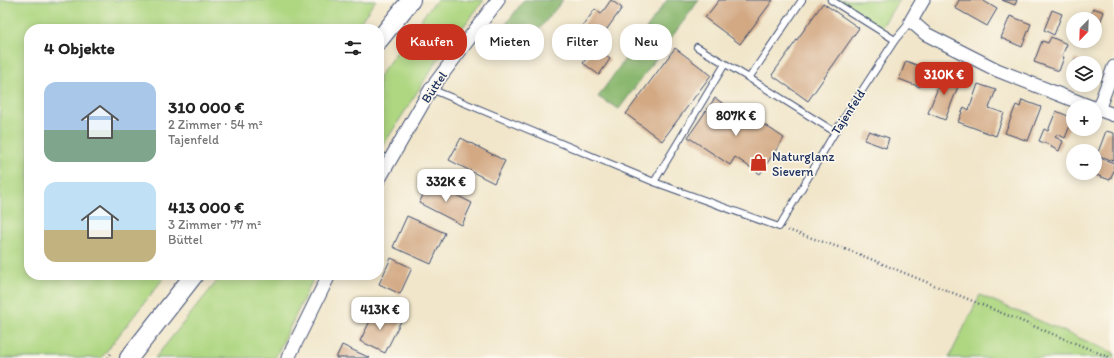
<!DOCTYPE html>
<html lang="de">
<head>
<meta charset="utf-8">
<style>
  body { margin:0; font-family:Itim,sans-serif; background:#f2f2f2; color:#222; height:100vh; display:flex; flex-direction:column; font-size:15px; white-space:nowrap }
  * { box-sizing:border-box; margin:0 }
  p { font-size:13px; color:#767676 }
  .icon { flex:none; width:22px; height:22px; fill:none; stroke:currentColor; stroke-width:2; stroke-linecap:round; stroke-linejoin:round }
  .map { position:relative; flex:1; overflow:hidden }
  .sheet { position:absolute; left:24px; top:24px; width:360px; height:256px; display:flex; flex-direction:column; background:#fff; border-radius:16px; box-shadow:0 2px 10px #0003 }
  .sheet>* { flex:none }
  .top-card { position:absolute; left:396px; top:24px; width:380px; height:36px; display:flex; gap:8px }
  .needle { width:26px; rotate:203deg }
  .fabs { position:absolute; left:1066px; top:12px; display:grid; gap:8px }
  .fabs a { display:grid; place-items:center; width:36px; height:36px; border-radius:50%; background:#fff; box-shadow:0 2px 10px #0003; font-size:20px }
  .price { position:absolute; translate:-50% -34px; padding:0 9px; border-radius:8px; background:#fff; color:#222; font-size:13px; line-height:26px; filter:drop-shadow(0 1px 2px #0008) }
  .price::after { content:''; position:absolute; left:50%; top:24px; width:12px; height:9px; margin-left:-6px; background:inherit; clip-path:polygon(0 0,100% 0,50% 100%) }
  .price.on { background:#c8321e; color:#fff }
  ul { padding:0; list-style:none }
  li { display:flex; align-items:center; gap:12px; height:100px; padding:0 20px }
  li span { display:grid; place-items:center; flex:none; width:112px; height:80px; border-radius:12px; color:#555 }
  li>.icon { margin-inline-start:auto }
  span .icon { width:48px; height:48px; fill:#fffc; stroke-width:1 }
  li b { font-size:17px }
  h2 { display:flex; justify-content:space-between; align-items:center; height:48px; padding:0 20px; font-size:17px }
  .chip { padding:0 14px; border-radius:16px; background:#fff; box-shadow:0 2px 10px #0003; font-size:14px; line-height:36px }
  .chip.on { background:#c8321e; color:#fff }
  .map>svg:first-child { display:block }
  .green { fill:#afd782; stroke:#658370 }
  .forest { fill:#8bb870; stroke:#537467 }
  .building { fill:#d3a984 }
  .lines { fill:none; stroke-linecap:round; stroke-linejoin:round }
  .service-casing { stroke:#3b4a6e; stroke-width:8 }
  .minor-casing { stroke:#3b4a6e; stroke-width:15 }
  .secondary-casing { stroke:#3b4a6e; stroke-width:20 }
  .path { stroke:#3b4a6e; stroke-width:2.5; stroke-dasharray:1 3; stroke-linecap:butt }
  .service { stroke:#fff; stroke-width:6 }
  .minor { stroke:#fff; stroke-width:13 }
  .secondary { stroke:#fff; stroke-width:18 }
  .labels { text-anchor:middle; dominant-baseline:central; stroke-width:3.5; stroke-linejoin:round; paint-order:stroke }
  .street-label { font-size:13px; fill:#1b2f5e; stroke:#fbf7ec }
  .poi-label { font-size:13px; fill:#1b2f5e; stroke:#fbf7ec; text-anchor:start }
</style>
</head>
<body>
<div class="map">
<svg width="1114" height="358" viewBox="0 0 1114 358">
  <rect width="100%" height="100%" fill="#fbf7ec"/>
  <filter id="ink" filterUnits="userSpaceOnUse"><feTurbulence type="fractalNoise" baseFrequency=".025" numOctaves="2"/><feDisplacementMap in="SourceGraphic" scale="8" xChannelSelector="R" yChannelSelector="G"/><feConvolveMatrix kernelMatrix="1 2 1 2 8 2 1 2 1" color-interpolation-filters="sRGB"/></filter>
  <filter id="wash" filterUnits="userSpaceOnUse"><feTurbulence type="fractalNoise" baseFrequency=".012" numOctaves="4" result="noise"/><feDisplacementMap in="SourceGraphic" scale="16" xChannelSelector="R" yChannelSelector="G"/><feGaussianBlur stdDeviation="0.9" result="paint"/><feColorMatrix in="noise" values="0 0 0 0 0 0 0 0 0 0 0 0 0 0 0 0 0 1.4 0 .05"/><feComposite in="paint" operator="in"/></filter>
  <g filter="url(#wash)">
    <rect width="100%" height="100%" fill="#f1e6ca"/>
    <g class="green">
      <polygon points="0,0 376,0 355,29 29,29 29,275 166,275 101,358 0,358"/>
      <polygon points="437,0 484,0 438,59 379,152 379,76 428,10"/>
      <polygon points="838,0 899,0 881,28"/>
      <polygon points="222,275 315,275 275,358 155,358"/>
      <polygon points="980,295 1114,353 1114,358 949,358"/>
    </g>
    <g class="forest">
      <polygon points="524,0 563,0 527,44 506,24"/>
      <polygon points="667,0 699,0 619,109 598,97"/>
    </g>
    <g id="blocks">
      <g class="building">
        <polygon points="611,0 622,8 594,47 577,34 595,9 601,14"/>
        <polygon points="719,0 773,0 740,44 705,18"/>
        <polygon points="959,0 982,0 997,9 987,26 955,8"/>
        <polygon points="1002,0 1017,0 1015,5"/>
        <polygon points="823,3 859,28 808,101 772,75"/>
        <polygon points="1093,8 1104,12 1095,36 1095,19 1082,19 1083,14 1090,16"/>
        <polygon points="1052,10 1062,14 1054,35 1044,30"/>
        <polygon points="1010,16 1031,24 1022,47 1001,38"/>
        <polygon points="1051,37 1067,44 1062,56 1064,57 1059,71 1034,62 1042,41 1048,43"/>
        <polygon points="1081,41 1094,41 1092,45"/>
        <polygon points="594,47 610,59 599,75 583,63"/>
        <polygon points="675,48 711,75 662,141 626,114"/>
        <polygon points="1075,59 1087,63 1073,63"/>
        <polygon points="906,61 927,69 920,87 899,79"/>
        <polygon points="1073,64 1073,77 1069,75"/>
        <polygon points="944,72 961,79 945,120 928,113"/>
        <polygon points="978,84 996,90 989,108 1004,113 996,136 958,122 964,107 969,110"/>
        <polygon points="715,98 750,122 753,117 784,138 760,174 735,157 730,165 688,137"/>
        <polygon points="1022,100 1041,107 1028,141 1005,133 1016,105 1020,107"/>
        <polygon points="1056,111 1073,118 1065,138 1057,134 1055,137 1063,141 1059,151 1051,147 1052,146 1039,141 1044,129 1048,131"/>
        <polygon points="869,131 889,138 886,148 864,140"/>
        <polygon points="1106,131 1114,133 1114,161 1097,155"/>
        <polygon points="461,138 505,161 494,183 449,160"/>
        <polygon points="1097,157 1114,163 1114,170 1110,180 1090,173 1095,173 1095,163"/>
        <polygon points="430,182 472,203 462,225 419,203"/>
        <polygon points="407,216 445,233 431,264 393,247"/>
        <polygon points="391,258 412,268 400,294 379,284"/>
        <polygon points="376,309 401,321 385,353 360,341"/>
        <polygon points="342,345 370,358 336,358"/>
      </g>
    </g>
  </g>
  <g filter="url(#ink)">
    <use href="#blocks" fill-opacity="0" stroke="#3b4a6e" stroke-width="1"/>
    <g class="lines">
      <defs>
        <g id="service">
          <polyline points="802,0 749,78 835,132"/>
          <polyline points="831,0 895,40"/>
          <polyline points="697,47 749,78"/>
          <polyline points="431,89 654,182 779,227 835,132 895,40 911,21"/>
          <polyline points="654,182 725,64"/>
        </g>
        <g id="minor">
          <polyline points="923,0 911,21 926,34 997,70 1091,107"/>
          <polyline points="1095,108 1114,115"/>
          <polyline points="1098,110 1114,67"/>
          <polyline points="379,179 431,89 498,0"/>
          <polyline points="288,358 329,275"/>
        </g>
        <g id="secondary">
          <polyline points="379,40 411,0"/>
          <polyline points="129,358 194,275"/>
        </g>
      </defs>
      <use href="#service" class="service-casing"/>
      <use href="#minor" class="minor-casing"/>
      <use href="#secondary" class="secondary-casing"/>
      <g class="path">
        <polyline points="788,230 856,253 1111,358"/>
        <polyline points="108,358 112,352"/>
      </g>
      <use href="#service" class="service"/>
      <use href="#minor" class="minor"/>
      <use href="#secondary" class="secondary"/>
    </g>
  </g>
  <defs>
    <symbol id="shop-bare" viewBox="-9 -9 18 18"><path d="M-5-2.5h2.3a2.7 3.5 0 0 1 5.4 0H5L5.5 6h-11ZM-1.5-2.5h3a1.5 2.3 0 0 0-3 0Z" fill="#c8321e" stroke="#fbf7ec" stroke-width="2.5" paint-order="stroke"/></symbol>
  </defs>
  <g fill-rule="evenodd">
    <use href="#shop-bare" x="746" y="150" width="25" height="25"/>
  </g>
  <g class="labels">
    <g class="street-label">
      <text transform="translate(434 87) rotate(-56)">Büttel</text>
      <text transform="translate(848 112) rotate(-57)">Tajenfeld</text>
    </g>
    <g class="poi-label">
      <text x="772" y="156">Naturglanz<tspan x="772" dy="15">Sievern</tspan></text>
    </g>
  </g>
</svg>
<div class="fabs">
<a><svg class="needle" viewBox="-14 -14 28 28"><path d="M0-13l5 13h-10z" fill="#e53935"/><path d="M0 13l5-13h-10z" fill="#767676"/></svg></a>
<a><svg class="icon" aria-label="layers" viewBox="0 0 24 24"><path d="M12 4l9 5-9 5-9-5zM3 14l9 5 9-5"/></svg></a>
<a>+</a>
<a>−</a>
</div>
<b class="price on" style="left:944px;top:96px">310K €</b>
<b class="price" style="left:736px;top:137px">807K €</b>
<b class="price" style="left:446px;top:203px">332K €</b>
<b class="price" style="left:380px;top:331px">413K €</b>
<div class="top-card">
<a class="chip on">Kaufen</a>
<a class="chip">Mieten</a>
<a class="chip">Filter</a>
<a class="chip">Neu</a>
</div>
<section class="sheet">
<h2>4 Objekte<svg class="icon" aria-label="filters" viewBox="0 0 24 24"><path d="M4 7h16M4 17h16"/><circle cx="9" cy="7" r="2"/><circle cx="15" cy="17" r="2"/></svg></h2>
<ul>
<li><span style="background:linear-gradient(#a9c7e8 60%,#7fa58c 0)"><svg class="icon" aria-label="home" viewBox="0 0 24 24"><path d="M3 11l9-7 9 7M6 9v11h12V9"/></svg></span><div><b>310 000 €</b><p>2 Zimmer · 54 m²</p><p>Tajenfeld</p></div></li>
<li><span style="background:linear-gradient(#bfe0f5 60%,#c2b280 0)"><svg class="icon" aria-label="home" viewBox="0 0 24 24"><path d="M3 11l9-7 9 7M6 9v11h12V9"/></svg></span><div><b>413 000 €</b><p>3 Zimmer · 77 m²</p><p>Büttel</p></div></li>
</ul>
</section>
</div>
</body>
</html>
